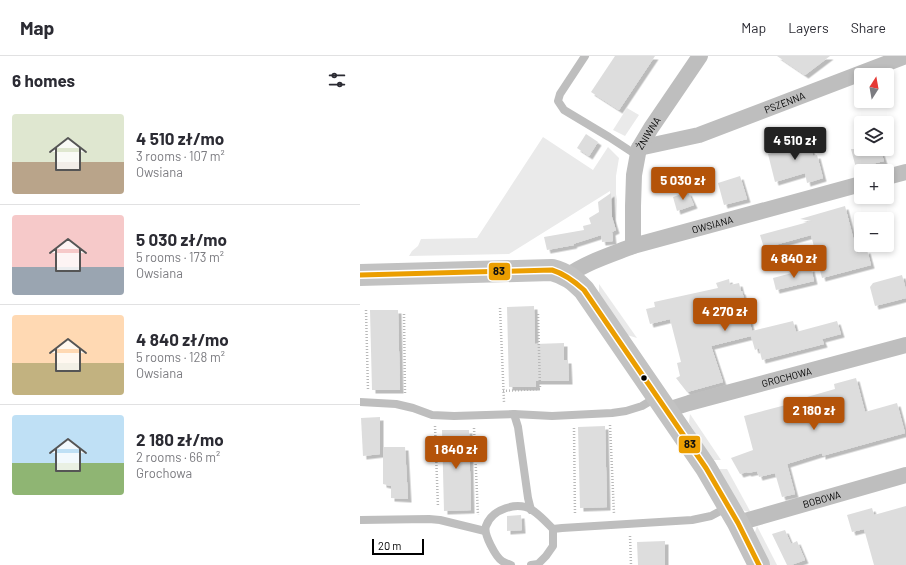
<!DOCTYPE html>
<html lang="en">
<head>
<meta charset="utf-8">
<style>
  body { margin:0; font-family:Barlow,sans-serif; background:#f2f2f3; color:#2b2b33; height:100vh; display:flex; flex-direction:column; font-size:15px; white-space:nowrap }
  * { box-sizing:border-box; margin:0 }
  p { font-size:13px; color:#7c7c81 }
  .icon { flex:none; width:22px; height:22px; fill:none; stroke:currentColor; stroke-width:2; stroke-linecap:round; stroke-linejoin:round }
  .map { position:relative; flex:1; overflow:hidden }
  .details { display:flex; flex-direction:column; background:#fff; width:360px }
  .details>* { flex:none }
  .needle { width:26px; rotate:11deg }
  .buttons { position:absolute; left:494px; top:12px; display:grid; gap:8px }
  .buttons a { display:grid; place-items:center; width:40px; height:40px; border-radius:4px; background:#fff; box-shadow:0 2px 6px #0003; font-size:20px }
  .scale { position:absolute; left:12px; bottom:10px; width:52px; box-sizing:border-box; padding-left:4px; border:2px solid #000; border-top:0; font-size:11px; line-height:14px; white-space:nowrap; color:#000; -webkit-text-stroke:3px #fff; paint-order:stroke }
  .price { position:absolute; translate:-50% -34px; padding:0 9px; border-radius:4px; background:#b45309; color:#fff; font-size:13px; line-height:26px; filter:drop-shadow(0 1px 2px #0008) }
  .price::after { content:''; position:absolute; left:50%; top:24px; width:12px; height:9px; margin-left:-6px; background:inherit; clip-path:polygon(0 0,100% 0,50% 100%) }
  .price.selected { background:#222; color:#fff }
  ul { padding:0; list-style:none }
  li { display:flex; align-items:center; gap:12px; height:100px; padding:0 12px }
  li+li { border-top:1px solid #e1e1e2 }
  li span { display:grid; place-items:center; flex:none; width:112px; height:80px; border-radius:4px; color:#555 }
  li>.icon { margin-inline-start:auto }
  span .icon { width:48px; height:48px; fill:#fffc; stroke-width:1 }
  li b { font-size:17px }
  h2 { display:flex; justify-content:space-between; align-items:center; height:48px; padding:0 12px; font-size:17px }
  header { display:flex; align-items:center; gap:24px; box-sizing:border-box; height:56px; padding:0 20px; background:#fff; border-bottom:1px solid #e1e1e2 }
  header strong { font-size:19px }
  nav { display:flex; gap:22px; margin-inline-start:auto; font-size:14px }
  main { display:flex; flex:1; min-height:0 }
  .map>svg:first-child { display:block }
  .green { fill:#eaeaea }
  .building { fill:#ddd; filter:url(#shadow) }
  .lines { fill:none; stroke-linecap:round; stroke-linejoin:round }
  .path { stroke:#b8b8b8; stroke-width:2.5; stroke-dasharray:1 2; stroke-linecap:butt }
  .lane { stroke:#bebebe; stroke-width:8 }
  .street { stroke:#bebebe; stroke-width:16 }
  .secondary { stroke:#c2c2c2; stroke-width:22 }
  .bus-1-casing { stroke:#fff; stroke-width:8 }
  .bus-1 { stroke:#eb9e00; stroke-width:5 }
  .bus-dot { fill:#000; stroke:#fff; stroke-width:1.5 }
  .labels { text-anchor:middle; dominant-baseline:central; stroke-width:3.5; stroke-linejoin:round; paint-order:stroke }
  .street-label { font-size:10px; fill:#000; stroke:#fff }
  .line-badge { stroke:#fff; stroke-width:1.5 }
  .pale-badge-label { font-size:11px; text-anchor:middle; font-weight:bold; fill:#111 }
</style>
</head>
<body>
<header>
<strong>Map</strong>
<nav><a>Map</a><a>Layers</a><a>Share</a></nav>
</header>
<main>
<section class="details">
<h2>6 homes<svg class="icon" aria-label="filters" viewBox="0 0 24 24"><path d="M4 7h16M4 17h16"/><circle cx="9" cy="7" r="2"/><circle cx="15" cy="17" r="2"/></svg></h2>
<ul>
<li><span style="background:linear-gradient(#dfe7d0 60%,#b9a48a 0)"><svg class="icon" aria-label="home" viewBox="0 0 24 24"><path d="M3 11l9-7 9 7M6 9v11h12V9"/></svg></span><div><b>4 510 zł/mo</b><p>3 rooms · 107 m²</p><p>Owsiana</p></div></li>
<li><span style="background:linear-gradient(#f6c9c9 65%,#9aa5b1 0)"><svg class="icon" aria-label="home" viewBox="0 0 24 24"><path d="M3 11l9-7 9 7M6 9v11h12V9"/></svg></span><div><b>5 030 zł/mo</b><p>5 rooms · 173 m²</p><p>Owsiana</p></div></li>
<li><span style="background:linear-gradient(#ffd9b3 60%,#c2b280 0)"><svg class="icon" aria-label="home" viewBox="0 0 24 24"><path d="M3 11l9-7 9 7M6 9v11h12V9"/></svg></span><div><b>4 840 zł/mo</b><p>5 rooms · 128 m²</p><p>Owsiana</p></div></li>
<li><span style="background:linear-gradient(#bfe0f5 60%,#8fb573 0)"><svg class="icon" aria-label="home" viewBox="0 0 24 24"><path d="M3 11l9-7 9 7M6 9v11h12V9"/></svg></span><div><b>2 180 zł/mo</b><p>2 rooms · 66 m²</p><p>Grochowa</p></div></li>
</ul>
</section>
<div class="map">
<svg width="546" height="509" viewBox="0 0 546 509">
  <defs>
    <filter id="shadow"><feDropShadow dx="3.5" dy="3.5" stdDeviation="0" flood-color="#0004"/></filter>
  </defs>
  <rect width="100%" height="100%" fill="#fff"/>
  <g class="green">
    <polygon points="267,52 279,59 265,80 253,74"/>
    <polygon points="183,81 233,114 248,91 259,102 256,120 256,138 257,144 256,174 252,161 250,135 149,198 49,200 52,195 58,190 61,183 117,182"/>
    <polygon points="239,228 277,282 267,279 239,238"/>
    <polygon points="330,358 361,404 353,404 330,369 329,366"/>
    <polygon points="359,413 367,413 390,455 389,456 385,455 380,451"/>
    <polygon points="397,470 417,509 409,509 395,480 395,476"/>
  </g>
  <g class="building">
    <polygon points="255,0 295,0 259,54 231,36"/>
    <polygon points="417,0 470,0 445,19"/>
    <polygon points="226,78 238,86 229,100 217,92"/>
    <polygon points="438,78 443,88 449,87 453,100 457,99 463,122 447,127 445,117 415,126 408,98 422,94 419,86"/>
    <polygon points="491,93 520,93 524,105 496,112"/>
    <polygon points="380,120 387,143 364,149 358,127"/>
    <polygon points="328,136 334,149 317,155 313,141"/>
    <polygon points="251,137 252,161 256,174 252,176 253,185 242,186 241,179 213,188 214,189 187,194 184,181 224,174 223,170 231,168 229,162 239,156 238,146"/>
    <polygon points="485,150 497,197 507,194 511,209 462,222 451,179 404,192 400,179 452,165 440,163"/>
    <polygon points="451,212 454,225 416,234 413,222"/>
    <polygon points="542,219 546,234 546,242 515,250 510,231 513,227"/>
    <polygon points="369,223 370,229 379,227 381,235 382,235 392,275 433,265 436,276 477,265 481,278 462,283 464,288 402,304 399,292 395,294 391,280 351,290 363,326 327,336 316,322 320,320 317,307 321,306 310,263 290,268 286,253 295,251 294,246 358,232 356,227"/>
    <polygon points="174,250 175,288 204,287 204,304 208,304 209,325 176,325 176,331 149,331 147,251"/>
    <polygon points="10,254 38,254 40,334 12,334"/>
    <polygon points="496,322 505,356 537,347 545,377 462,400 462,397 427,408 435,438 422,441 415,417 399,421 397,415 388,417 387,416 380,418 371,402 393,394 384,360 441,345 440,343 475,333 474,328"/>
    <polygon points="20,361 20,398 3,400 1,362"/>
    <polygon points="245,370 247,451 220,452 218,371"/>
    <polygon points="82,374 109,374 111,454 84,455"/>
    <polygon points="23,391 45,391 48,443 31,442 31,430 23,428"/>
    <polygon points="546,450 546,509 514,509 504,473 492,476 487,459 512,452 514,459"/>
    <polygon points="161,459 162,474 147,475 147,460"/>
    <polygon points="425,474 431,488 437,485 445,504 431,509 427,509 412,478"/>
    <polygon points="305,485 305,509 278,509 277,486"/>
  </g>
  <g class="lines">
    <g class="path">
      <polyline points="140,252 144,346"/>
      <polyline points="6,254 8,334"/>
      <polyline points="44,258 45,338"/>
      <polyline points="143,335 180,333 178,257"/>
      <polyline points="250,369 254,458"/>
      <polyline points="75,370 78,451"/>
      <polyline points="114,372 118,459"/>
      <polyline points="214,372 215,459"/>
      <polyline points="270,480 271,509"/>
    </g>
    <g class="lane">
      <polyline points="225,0 200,38 198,45 204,54 249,81 278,100"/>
      <polyline points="0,346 36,348 53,352 72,359 94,360 154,358 192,360 252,357 266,355 282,350 297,341"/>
      <polyline points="154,358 158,371 168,442 171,454"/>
      <polyline points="0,464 69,463 80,464 125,475"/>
      <polyline points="193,473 202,472 332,464 351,460 368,451"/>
      <path d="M151,509C148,508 145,507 142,505C136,501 123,478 126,470C132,453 157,445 172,454C180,459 186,466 193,473V490L186,500L178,508L171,509"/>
    </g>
    <g class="street">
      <path id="s1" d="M279,92L339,79L546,0"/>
      <polyline points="527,121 546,116"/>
      <path id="s2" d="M273,190V150L274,119L279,92L291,72L340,0"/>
      <path id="s3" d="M207,220C227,206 250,199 273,190L501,128"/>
      <path id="s4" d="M307,354L329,347L546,289"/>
      <path id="s5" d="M378,467L546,419"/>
    </g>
    <path class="secondary" d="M0,219L192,214C207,218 214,224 224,234L346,412L378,467L399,509"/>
    <defs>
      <path id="bus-1" d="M0,219L192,214C205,218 214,225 224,234L346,412L378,467L399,509"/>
    </defs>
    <use href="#bus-1" class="bus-1-casing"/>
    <use href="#bus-1" class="bus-1"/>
  </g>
  <circle class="bus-dot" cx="284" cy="322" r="3.5"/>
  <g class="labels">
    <g class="street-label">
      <text stroke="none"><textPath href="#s1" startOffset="153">PSZENNA</textPath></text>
      <text stroke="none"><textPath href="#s2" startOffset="116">ŻNIWNA</textPath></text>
      <text stroke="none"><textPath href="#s3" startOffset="155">OWSIANA</textPath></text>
      <text stroke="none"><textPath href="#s4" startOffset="124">GROCHOWA</textPath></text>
      <text stroke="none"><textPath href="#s5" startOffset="87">BOBOWA</textPath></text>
    </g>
  </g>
  <g class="line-badge">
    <rect x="128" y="206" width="23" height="19" rx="4" fill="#eb9e00"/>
    <rect x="318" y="379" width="23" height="19" rx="4" fill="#eb9e00"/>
  </g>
  <g class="pale-badge-label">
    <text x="139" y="219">83</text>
    <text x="330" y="392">83</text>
  </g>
</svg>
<div class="buttons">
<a><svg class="needle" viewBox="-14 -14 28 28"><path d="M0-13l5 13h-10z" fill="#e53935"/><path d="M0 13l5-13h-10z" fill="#7c7c81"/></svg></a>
<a><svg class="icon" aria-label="layers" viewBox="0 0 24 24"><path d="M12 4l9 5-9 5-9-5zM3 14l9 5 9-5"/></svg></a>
<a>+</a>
<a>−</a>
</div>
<div class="scale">20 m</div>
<b class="price selected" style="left:435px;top:105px">4 510 zł</b>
<b class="price" style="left:323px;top:145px">5 030 zł</b>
<b class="price" style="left:434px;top:223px">4 840 zł</b>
<b class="price" style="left:365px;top:276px">4 270 zł</b>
<b class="price" style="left:454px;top:375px">2 180 zł</b>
<b class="price" style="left:96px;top:414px">1 840 zł</b>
</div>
</main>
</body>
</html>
